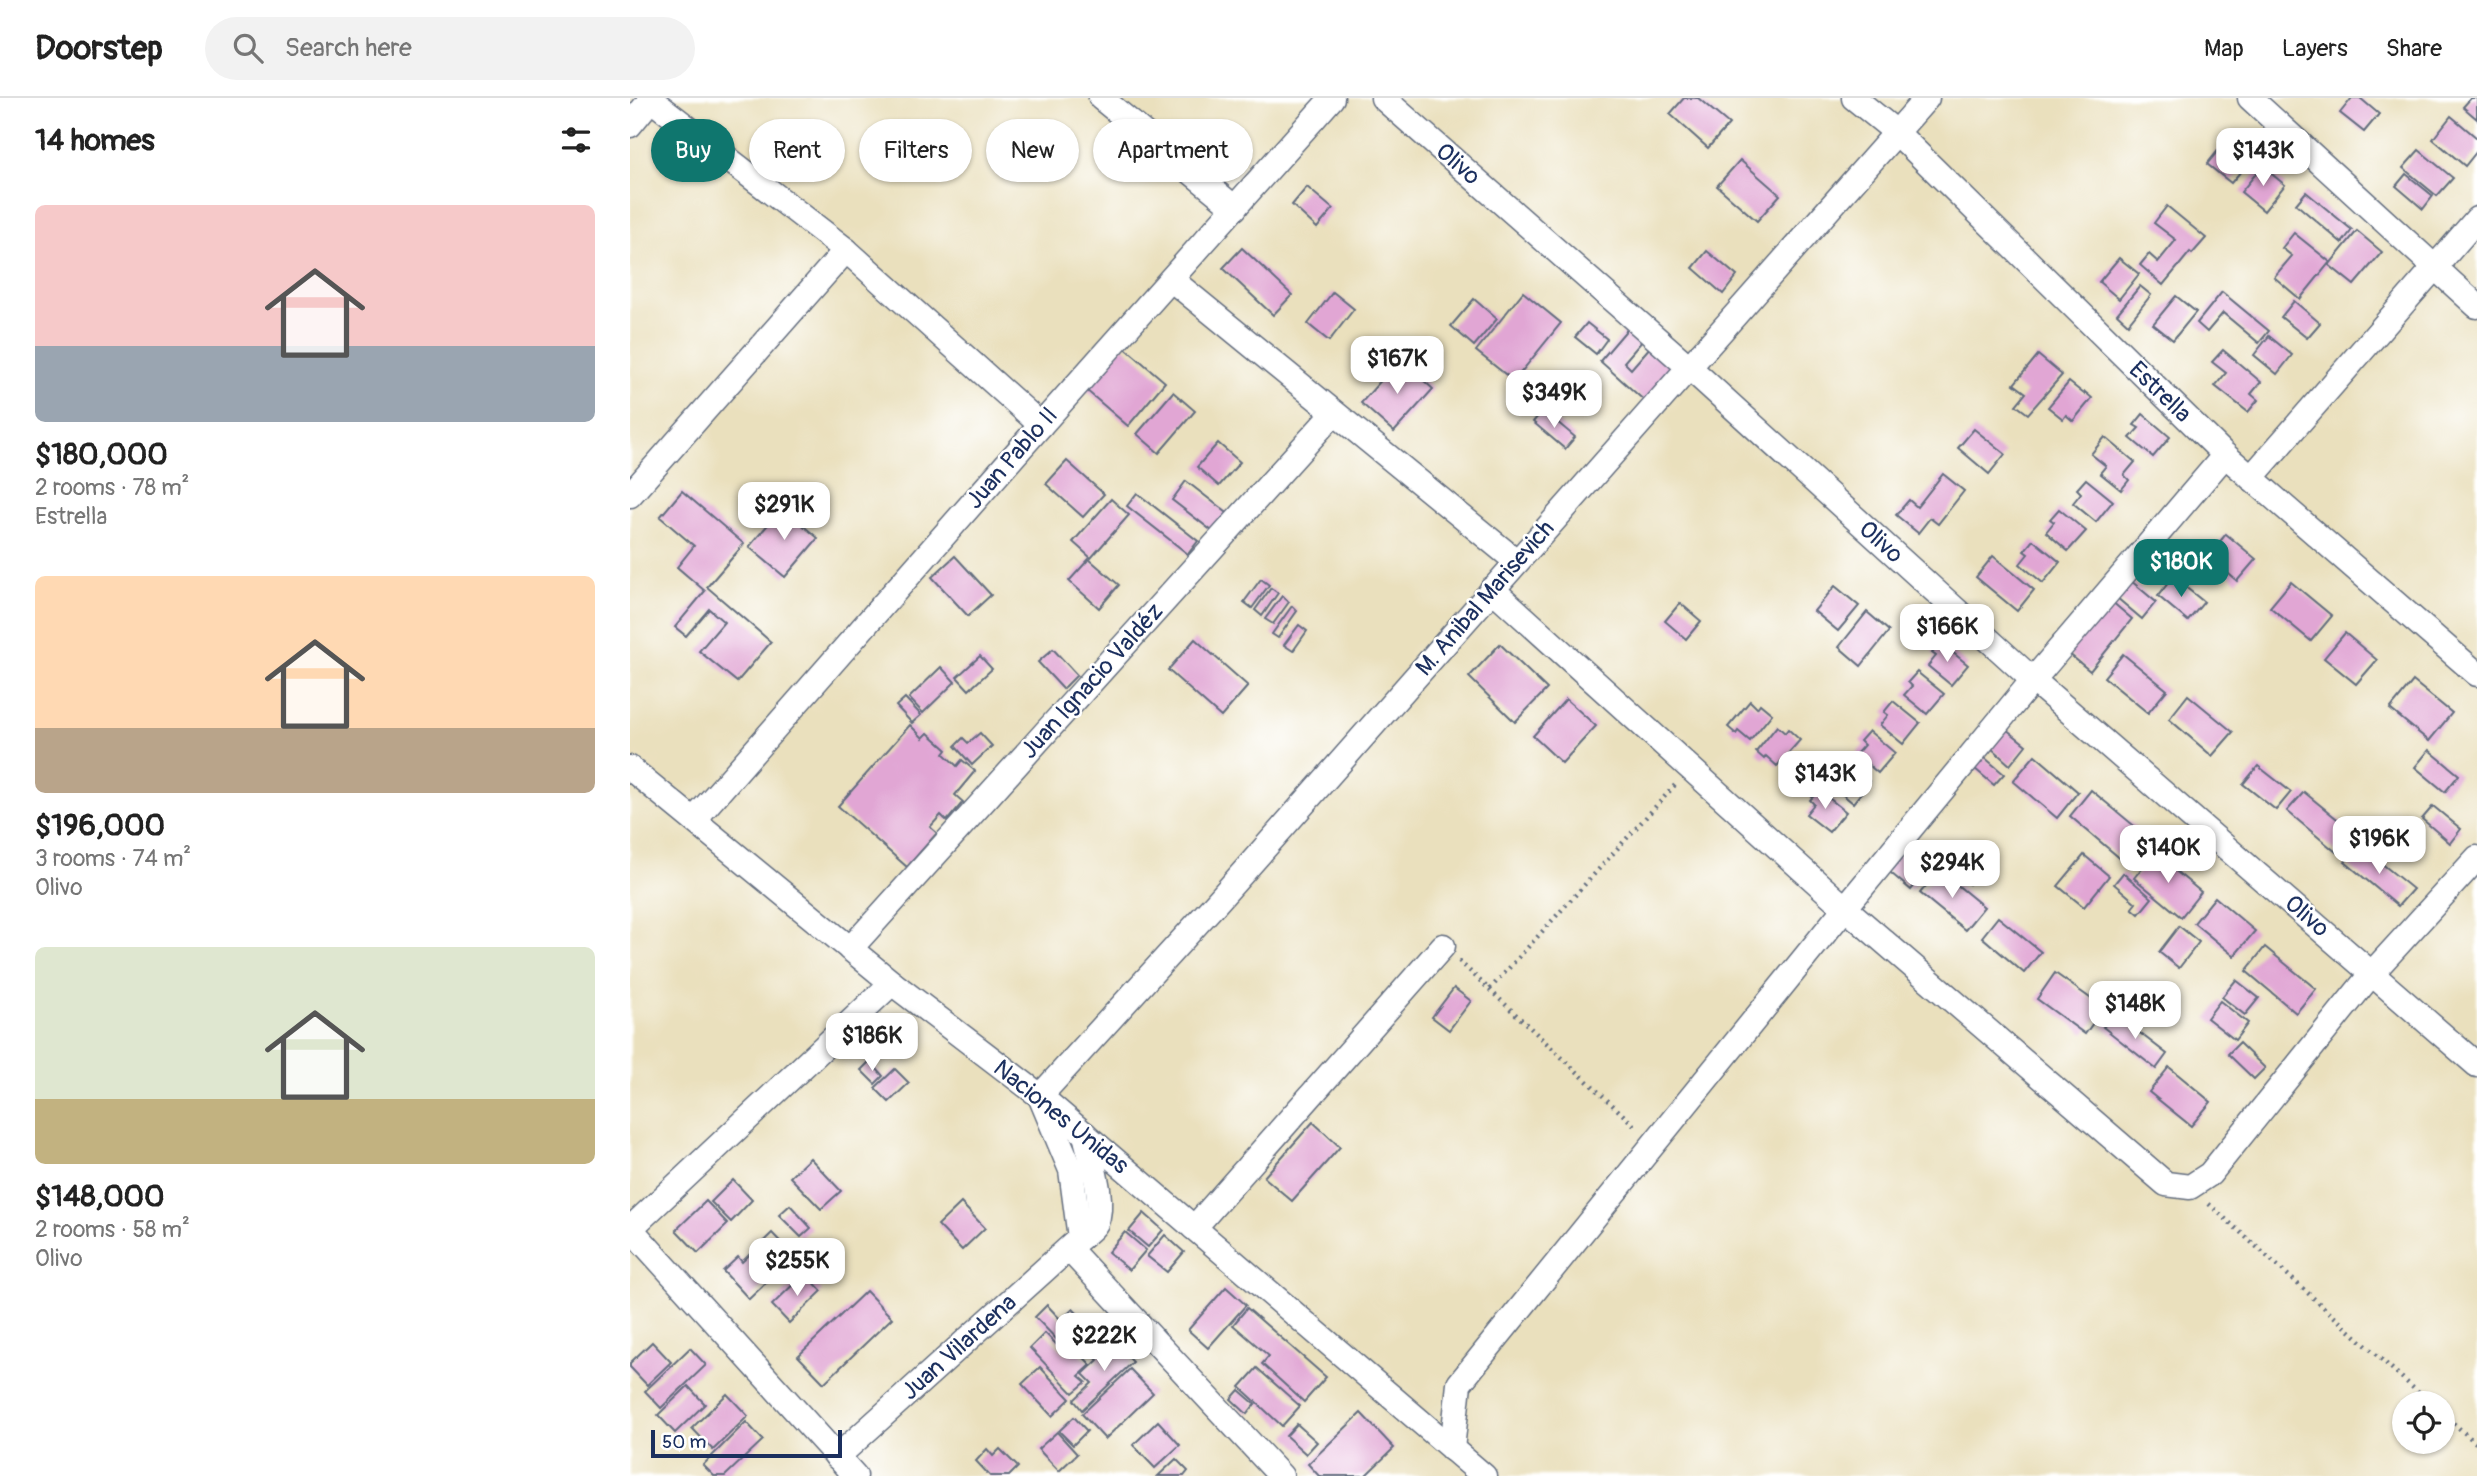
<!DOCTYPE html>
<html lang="en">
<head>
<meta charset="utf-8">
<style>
  body { margin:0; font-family:Pangolin,sans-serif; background:#f2f2f2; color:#222; height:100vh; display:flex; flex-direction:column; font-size:26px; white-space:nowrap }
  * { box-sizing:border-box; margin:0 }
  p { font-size:23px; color:#767676 }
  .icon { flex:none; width:38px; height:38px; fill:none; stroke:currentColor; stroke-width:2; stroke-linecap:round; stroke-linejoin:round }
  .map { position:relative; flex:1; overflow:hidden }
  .sheet { display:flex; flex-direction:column; background:#fff; width:630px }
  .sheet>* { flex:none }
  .top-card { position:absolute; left:21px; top:21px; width:665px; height:63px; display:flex; gap:14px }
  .buttons { position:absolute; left:1762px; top:1293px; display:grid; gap:14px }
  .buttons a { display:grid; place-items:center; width:63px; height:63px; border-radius:50%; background:#fff; box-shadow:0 2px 5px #0004; font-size:35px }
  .scale { position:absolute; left:21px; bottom:18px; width:191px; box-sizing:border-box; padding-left:7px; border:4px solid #1b2f5e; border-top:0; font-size:19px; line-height:24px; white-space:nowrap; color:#1b2f5e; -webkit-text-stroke:5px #fff; paint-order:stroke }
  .price { position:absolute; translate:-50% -60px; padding:0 16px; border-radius:14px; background:#fff; color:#222; font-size:23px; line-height:46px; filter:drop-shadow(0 2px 4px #0008) }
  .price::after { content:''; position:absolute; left:50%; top:42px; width:21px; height:16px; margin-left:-10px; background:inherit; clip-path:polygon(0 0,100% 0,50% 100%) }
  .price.selected { background:#0f766e; color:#fff }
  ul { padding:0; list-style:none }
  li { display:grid; align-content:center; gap:14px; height:371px; padding:0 35px }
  li span { display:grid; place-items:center; height:217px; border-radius:10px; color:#555 }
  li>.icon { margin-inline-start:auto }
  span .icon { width:126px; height:126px; fill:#fffc; stroke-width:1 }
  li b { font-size:30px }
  h2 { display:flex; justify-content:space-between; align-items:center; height:84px; padding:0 35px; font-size:30px }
  .chip { padding:0 24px; border-radius:32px; background:#fff; box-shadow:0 2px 5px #0004; font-size:24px; line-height:63px }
  .chip.selected { background:#0f766e; color:#fff }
  header { display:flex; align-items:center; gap:42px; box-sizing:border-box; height:98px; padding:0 35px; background:#fff; border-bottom:2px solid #e0e0e0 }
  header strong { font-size:33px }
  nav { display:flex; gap:38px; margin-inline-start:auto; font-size:24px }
  .search { width:490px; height:63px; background:#f2f2f2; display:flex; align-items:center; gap:18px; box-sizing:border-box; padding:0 24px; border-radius:38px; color:#767676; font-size:26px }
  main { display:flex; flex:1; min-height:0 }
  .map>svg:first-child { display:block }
  .building { fill:#e1a6d4 }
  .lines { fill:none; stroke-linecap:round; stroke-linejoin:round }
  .minor-casing { stroke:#636d7f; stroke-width:27 }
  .path { stroke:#636d7f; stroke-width:4.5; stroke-dasharray:2 5; stroke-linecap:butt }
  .minor { stroke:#fff; stroke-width:24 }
  .labels { text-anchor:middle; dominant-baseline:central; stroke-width:5; stroke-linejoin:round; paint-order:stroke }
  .street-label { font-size:24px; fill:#1b2f5e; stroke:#fff }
</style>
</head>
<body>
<header>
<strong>Doorstep</strong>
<div class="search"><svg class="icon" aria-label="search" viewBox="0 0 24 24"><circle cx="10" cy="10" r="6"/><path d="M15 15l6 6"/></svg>Search here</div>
<nav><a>Map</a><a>Layers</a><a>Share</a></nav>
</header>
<main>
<section class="sheet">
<h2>14 homes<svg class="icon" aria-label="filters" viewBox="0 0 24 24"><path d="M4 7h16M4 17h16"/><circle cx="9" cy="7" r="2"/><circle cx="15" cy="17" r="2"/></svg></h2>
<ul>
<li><span style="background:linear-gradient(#f6c9c9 65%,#9aa5b1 0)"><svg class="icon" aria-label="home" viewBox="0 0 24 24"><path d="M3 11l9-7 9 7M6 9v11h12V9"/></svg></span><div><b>$180,000</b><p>2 rooms · 78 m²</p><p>Estrella</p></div></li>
<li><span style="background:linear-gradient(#ffd9b3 70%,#b9a48a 0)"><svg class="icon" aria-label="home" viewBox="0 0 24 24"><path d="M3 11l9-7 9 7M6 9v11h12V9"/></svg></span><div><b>$196,000</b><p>3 rooms · 74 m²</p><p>Olivo</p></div></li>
<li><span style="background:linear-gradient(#dfe7d0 70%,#c2b280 0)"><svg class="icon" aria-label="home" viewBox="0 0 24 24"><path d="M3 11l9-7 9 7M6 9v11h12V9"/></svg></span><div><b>$148,000</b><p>2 rooms · 58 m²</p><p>Olivo</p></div></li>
</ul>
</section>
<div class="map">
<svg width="1847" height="1378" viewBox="0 0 1847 1378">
  <rect width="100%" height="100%" fill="#fff"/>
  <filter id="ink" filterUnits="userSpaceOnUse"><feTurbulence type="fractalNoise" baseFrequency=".0143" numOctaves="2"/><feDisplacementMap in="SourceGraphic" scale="14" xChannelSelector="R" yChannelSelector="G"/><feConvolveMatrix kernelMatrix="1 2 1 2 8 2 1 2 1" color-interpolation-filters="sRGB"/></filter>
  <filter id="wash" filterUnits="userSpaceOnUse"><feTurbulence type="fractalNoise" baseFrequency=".00686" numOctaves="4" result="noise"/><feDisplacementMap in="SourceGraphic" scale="28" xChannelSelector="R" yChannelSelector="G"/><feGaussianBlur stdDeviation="1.57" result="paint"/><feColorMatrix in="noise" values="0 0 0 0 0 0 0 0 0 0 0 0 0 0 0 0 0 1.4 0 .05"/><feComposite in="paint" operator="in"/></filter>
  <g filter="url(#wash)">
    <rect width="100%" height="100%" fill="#eae0bd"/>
    <g id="blocks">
      <g class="building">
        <polygon points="1054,0 1068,0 1099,26 1078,50 1040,16"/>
        <polygon points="1722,0 1730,0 1749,16 1734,34 1710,15"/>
        <polygon points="1841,0 1847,0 1847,21 1833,9"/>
        <polygon points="1821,18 1847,40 1847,53 1835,68 1803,41"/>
        <polygon points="1599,39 1623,59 1601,85 1577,66"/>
        <polygon points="1789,52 1823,80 1807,98 1773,70"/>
        <polygon points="1110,62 1150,97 1127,123 1087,88"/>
        <polygon points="1632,68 1655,87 1634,113 1611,94"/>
        <polygon points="1776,76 1803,98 1793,111 1766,88"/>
        <polygon points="677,89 703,111 687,130 662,107"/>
        <polygon points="1676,94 1722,132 1712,145 1666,106"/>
        <polygon points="1537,108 1576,140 1562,156 1560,154 1533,187 1510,167 1519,156 1528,164 1546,142 1524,125"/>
        <polygon points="1727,133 1752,154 1724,187 1699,167"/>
        <polygon points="1664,135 1700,164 1670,201 1644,179 1662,158 1652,150"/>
        <polygon points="612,150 662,197 643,217 593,170"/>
        <polygon points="1077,153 1107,178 1093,196 1063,170"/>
        <polygon points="1489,160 1509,176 1489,201 1469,184"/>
        <polygon points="1510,188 1521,197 1498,226 1487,216"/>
        <polygon points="703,194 724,211 699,243 678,226"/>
        <polygon points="893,194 931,225 884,283 846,253"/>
        <polygon points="1592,194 1639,233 1629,245 1593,215 1577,234 1567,225"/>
        <polygon points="1546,198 1566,214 1543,242 1523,226"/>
        <polygon points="844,201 867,221 844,248 821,228"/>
        <polygon points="1664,203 1690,225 1677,240 1651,219"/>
        <polygon points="957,225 977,241 966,256 945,239"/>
        <polygon points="999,229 1013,242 994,264 1001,271 1021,248 1047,271 1017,305 970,263"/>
        <polygon points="1639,238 1662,257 1647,276 1624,257"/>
        <polygon points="493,248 535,284 498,328 456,292"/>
        <polygon points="1593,252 1631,284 1621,296 1628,302 1618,314 1585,288 1596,275 1582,264"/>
        <polygon points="1408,257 1432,277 1398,316 1386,307 1396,295 1384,286"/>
        <polygon points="770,261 803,291 764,334 731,305"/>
        <polygon points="1439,284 1454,296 1455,294 1462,300 1443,323 1436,317 1433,321 1418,309"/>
        <polygon points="543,294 565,313 529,355 507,336"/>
        <polygon points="913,312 945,339 935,351 903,324"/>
        <polygon points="1513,316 1540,339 1523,359 1500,340 1509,330 1504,327"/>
        <polygon points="1344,331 1375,356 1359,376 1328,350"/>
        <polygon points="1475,339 1505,364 1494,377 1499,382 1491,392 1470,375 1476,368 1461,356"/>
        <polygon points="588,345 610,364 589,388 567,369"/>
        <polygon points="437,363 474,396 453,419 416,386"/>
        <polygon points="1313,376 1334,393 1308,426 1300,420 1288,435 1266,417 1279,402 1287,409"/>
        <polygon points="1456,381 1483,403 1466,424 1443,405 1451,395 1447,391"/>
        <polygon points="556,383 601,418 586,436 542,402"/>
        <polygon points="52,393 114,446 77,489 141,544 107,584 69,553 94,524 79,511 56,538 45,529 75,493 47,469 64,448 30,419"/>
        <polygon points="507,395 568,443 558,456 497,408"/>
        <polygon points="481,401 499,417 461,460 443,444"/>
        <polygon points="152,410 188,440 155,479 119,449"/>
        <polygon points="1429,411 1456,433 1438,453 1416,434 1424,424 1420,421"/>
        <polygon points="1596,436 1626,461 1607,483 1578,458"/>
        <polygon points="1403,442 1430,464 1413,485 1390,466 1398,456 1394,453"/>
        <polygon points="325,458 361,497 338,518 302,479"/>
        <polygon points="1363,458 1404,492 1387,513 1346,479"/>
        <polygon points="459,461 489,487 469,510 439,483"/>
        <polygon points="1543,479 1574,504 1558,523 1528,498"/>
        <polygon points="631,481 639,487 622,510 614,504"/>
        <polygon points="1500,482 1526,504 1512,521 1486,499"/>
        <polygon points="1661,484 1702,518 1681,543 1640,509"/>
        <polygon points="1205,488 1229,508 1208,533 1184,513"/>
        <polygon points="641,490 648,495 632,518 625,512"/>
        <polygon points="652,498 659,504 643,526 635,521"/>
        <polygon points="1481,503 1502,521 1460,573 1438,555"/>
        <polygon points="1050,505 1071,523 1056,541 1035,523"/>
        <polygon points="662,508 667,513 648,540 642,536"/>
        <polygon points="1237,514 1259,533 1231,568 1209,549"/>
        <polygon points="669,527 677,533 663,553 654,547"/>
        <polygon points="1715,535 1747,562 1726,586 1694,560"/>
        <polygon points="565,541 618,588 591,619 538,572"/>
        <polygon points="1311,545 1338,567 1321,587 1298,568 1306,558 1302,555"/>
        <polygon points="870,546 917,591 885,624 839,579"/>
        <polygon points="423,551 447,577 433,591 408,564"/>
        <polygon points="1493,556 1537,592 1518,615 1474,579"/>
        <polygon points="350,558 362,571 339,592 327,579"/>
        <polygon points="311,569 325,584 293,615 279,600"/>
        <polygon points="1287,574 1314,596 1297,616 1274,597 1282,588 1278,584"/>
        <polygon points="1783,583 1822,615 1799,643 1760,611"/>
        <polygon points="1558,597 1603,634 1582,658 1539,621"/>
        <polygon points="275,600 291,617 282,625 266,608"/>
        <polygon points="936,601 966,628 932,665 903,638"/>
        <polygon points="1120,603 1127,610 1130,606 1142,616 1120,643 1108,633 1106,636 1098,629"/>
        <polygon points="1263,603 1290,625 1273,646 1250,627 1258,617 1254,614"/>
        <polygon points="280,627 293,640 298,635 317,652 314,656 327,668 332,662 345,673 325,697 333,704 317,723 311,717 300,729 307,735 277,769 208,708"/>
        <polygon points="1147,628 1155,635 1158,631 1170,642 1147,668 1136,658 1134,661 1126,654"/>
        <polygon points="1376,631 1396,647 1380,667 1361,650"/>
        <polygon points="1239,633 1265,655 1248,675 1226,656 1234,647 1230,643"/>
        <polygon points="350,635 362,648 342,667 325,648 333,640 338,645"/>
        <polygon points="1799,652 1829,677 1815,694 1785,669"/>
        <polygon points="1348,654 1374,676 1364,687 1338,665"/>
        <polygon points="1405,657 1448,694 1427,720 1383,683"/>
        <polygon points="1213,662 1240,684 1223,705 1200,686 1208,676 1205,673"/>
        <polygon points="1628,668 1661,694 1646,712 1613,686"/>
        <polygon points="1189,692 1216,714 1199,734 1176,716 1184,706 1180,702"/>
        <polygon points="1461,692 1514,736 1492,762 1440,718"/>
        <polygon points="1674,694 1723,734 1706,754 1657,713"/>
        <polygon points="1803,708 1831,731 1820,745 1792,721"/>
        <polygon points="1277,745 1303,765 1281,792 1255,770"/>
        <polygon points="1729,747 1783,791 1768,808 1715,764"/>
        <polygon points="1319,748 1350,774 1339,786 1309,761"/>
        <polygon points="1524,755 1571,794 1551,819 1504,780"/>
        <polygon points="1454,757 1479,778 1454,809 1428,788"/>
        <polygon points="1309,772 1354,809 1335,832 1290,795"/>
        <polygon points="1493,775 1522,800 1509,816 1502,810 1506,805 1484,786"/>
        <polygon points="1585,799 1625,833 1604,858 1564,825"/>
        <polygon points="1368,819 1411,854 1394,875 1352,839"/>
        <polygon points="1549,828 1569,844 1549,870 1529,854"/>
        <polygon points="1635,849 1686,891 1666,915 1616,873"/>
        <polygon points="1425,875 1474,910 1455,936 1407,901"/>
        <polygon points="1606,882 1629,900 1615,917 1592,899"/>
        <polygon points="824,890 841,903 819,932 802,919"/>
        <polygon points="1590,903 1618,925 1605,942 1577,920"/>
        <polygon points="1485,916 1537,956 1526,971 1473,929"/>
        <polygon points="1609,945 1635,970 1624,981 1598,956"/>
        <polygon points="240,963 253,978 245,986 231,972"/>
        <polygon points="1539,969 1581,1004 1561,1028 1519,994"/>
        <polygon points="265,971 279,985 259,1004 245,990"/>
        <polygon points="683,1024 710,1049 662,1103 634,1079"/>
        <polygon points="180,1060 211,1093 191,1111 160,1079"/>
        <polygon points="103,1082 122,1102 101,1124 81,1104"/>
        <polygon points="76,1103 98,1126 68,1155 46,1132"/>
        <polygon points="331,1105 355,1130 332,1152 308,1127"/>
        <polygon points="160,1107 181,1130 171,1139 149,1117"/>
        <polygon points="514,1115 533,1132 518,1149 499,1133"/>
        <polygon points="495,1134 516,1152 499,1172 478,1154"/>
        <polygon points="142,1135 164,1158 119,1201 93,1173 108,1159 112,1164"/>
        <polygon points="535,1137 554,1154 537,1174 517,1158"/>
        <polygon points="175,1175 192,1193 159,1225 142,1207"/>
        <polygon points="596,1189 616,1207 578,1250 558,1232"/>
        <polygon points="236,1193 262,1220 194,1285 168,1258"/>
        <polygon points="417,1207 431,1222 443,1211 475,1244 464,1255 449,1239 436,1251 405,1219"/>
        <polygon points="617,1210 696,1279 674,1304 632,1266 639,1258 603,1227"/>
        <polygon points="415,1235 436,1256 443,1248 461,1267 449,1278 456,1284 443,1295 400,1250"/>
        <polygon points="482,1242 503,1264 452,1312 444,1302 462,1285 453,1276 468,1262 465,1259"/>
        <polygon points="22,1244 41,1264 17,1287 0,1269 0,1265"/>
        <polygon points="60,1250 76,1267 31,1310 15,1293"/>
        <polygon points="410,1269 440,1301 422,1318 392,1286"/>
        <polygon points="627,1270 670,1308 652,1328 610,1289"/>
        <polygon points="500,1271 523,1295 475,1341 452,1316"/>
        <polygon points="58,1288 75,1306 45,1335 28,1317"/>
        <polygon points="609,1292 625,1306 617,1316 601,1301"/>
        <polygon points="97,1296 118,1318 83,1352 62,1330"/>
        <polygon points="731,1315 764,1350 735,1378 689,1378 678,1366"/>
        <polygon points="444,1319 457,1333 443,1347 429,1333"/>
        <polygon points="528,1323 550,1347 525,1370 503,1347"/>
        <polygon points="116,1324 133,1342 95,1378 84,1378 73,1367"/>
        <polygon points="667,1326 687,1344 676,1356 656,1338"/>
        <polygon points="427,1334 447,1356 429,1373 408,1351"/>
        <polygon points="357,1351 363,1358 370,1351 388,1369 379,1378 360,1378 346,1363"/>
        <polygon points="546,1361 558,1373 554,1378 528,1378"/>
      </g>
    </g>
  </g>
  <g filter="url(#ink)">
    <use href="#blocks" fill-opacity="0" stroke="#636d7f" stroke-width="2"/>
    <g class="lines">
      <defs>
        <g id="minor">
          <polyline points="19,0 216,152 411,327"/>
          <polyline points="471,0 605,110"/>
          <polyline points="753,0 1060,270 1403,582 1847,967"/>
          <polyline points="1224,0 1266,34 1595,357 1847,576"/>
          <polyline points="1620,0 1847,208"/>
          <polyline points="0,27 22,0"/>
          <polyline points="542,182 886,463"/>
          <polyline points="1621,380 1847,121"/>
          <polyline points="0,397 216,152"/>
          <polyline points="862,491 1215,810 1536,1086 1560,1089 1580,1076 1742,875 1847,760"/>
          <polyline points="0,670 262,885 410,998 854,1378"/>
          <polyline points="64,722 411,327 702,0"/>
          <polyline points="220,851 704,315"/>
          <polyline points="0,1130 225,1378"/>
          <polyline points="564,1130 813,848"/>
          <polyline points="0,1131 262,885"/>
          <path d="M450,1140C455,1136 463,1131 466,1125C476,1102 460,1060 455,1036"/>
          <polyline points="439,1151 651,1378"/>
          <polyline points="822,1351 829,1286 1215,810 1403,582 1595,357"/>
          <polyline points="207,1359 450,1140 441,1072 410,998 586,805 1297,0"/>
        </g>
      </defs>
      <use href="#minor" class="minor-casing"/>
      <g class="path">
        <polyline points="829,863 1006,1029"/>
        <polyline points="860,891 1046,686"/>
        <polyline points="1579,1106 1801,1306"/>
        <polyline points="1813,1316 1847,1346"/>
      </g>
      <use href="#minor" class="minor"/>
    </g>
  </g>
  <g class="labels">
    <g class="street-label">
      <text transform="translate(828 66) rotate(41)">Olivo</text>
      <text transform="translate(1530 294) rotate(44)">Estrella</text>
      <text transform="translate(382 360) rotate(-49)">Juan Pablo II</text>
      <text transform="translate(1251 444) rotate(42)">Olivo</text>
      <text transform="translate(855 500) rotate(-49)">M. Anibal Marisevich</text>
      <text transform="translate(462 583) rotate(-48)">Juan Ignacio Valdéz</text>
      <text transform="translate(1677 818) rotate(41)">Olivo</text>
      <text transform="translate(431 1019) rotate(39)">Naciones Unidas</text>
      <text transform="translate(329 1249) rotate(-42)">Juan Vilardena</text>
    </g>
  </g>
</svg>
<div class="buttons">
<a><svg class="icon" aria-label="locate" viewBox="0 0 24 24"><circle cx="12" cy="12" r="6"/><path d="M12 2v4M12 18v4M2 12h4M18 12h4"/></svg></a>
</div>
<div class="scale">50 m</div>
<b class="price" style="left:1633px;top:90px">$143K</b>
<b class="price" style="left:767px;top:298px">$167K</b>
<b class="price" style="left:924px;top:332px">$349K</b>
<b class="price" style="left:154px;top:444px">$291K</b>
<b class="price selected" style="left:1551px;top:501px">$180K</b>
<b class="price" style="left:1317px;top:566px">$166K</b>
<b class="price" style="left:1195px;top:713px">$143K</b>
<b class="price" style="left:1749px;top:778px">$196K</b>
<b class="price" style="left:1538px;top:787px">$140K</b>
<b class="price" style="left:1322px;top:802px">$294K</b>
<b class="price" style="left:1505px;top:943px">$148K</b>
<b class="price" style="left:242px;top:975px">$186K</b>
<b class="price" style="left:167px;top:1200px">$255K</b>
<b class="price" style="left:474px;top:1275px">$222K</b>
<div class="top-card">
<a class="chip selected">Buy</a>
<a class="chip">Rent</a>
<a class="chip">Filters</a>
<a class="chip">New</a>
<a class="chip">Apartment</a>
</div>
</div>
</main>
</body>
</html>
